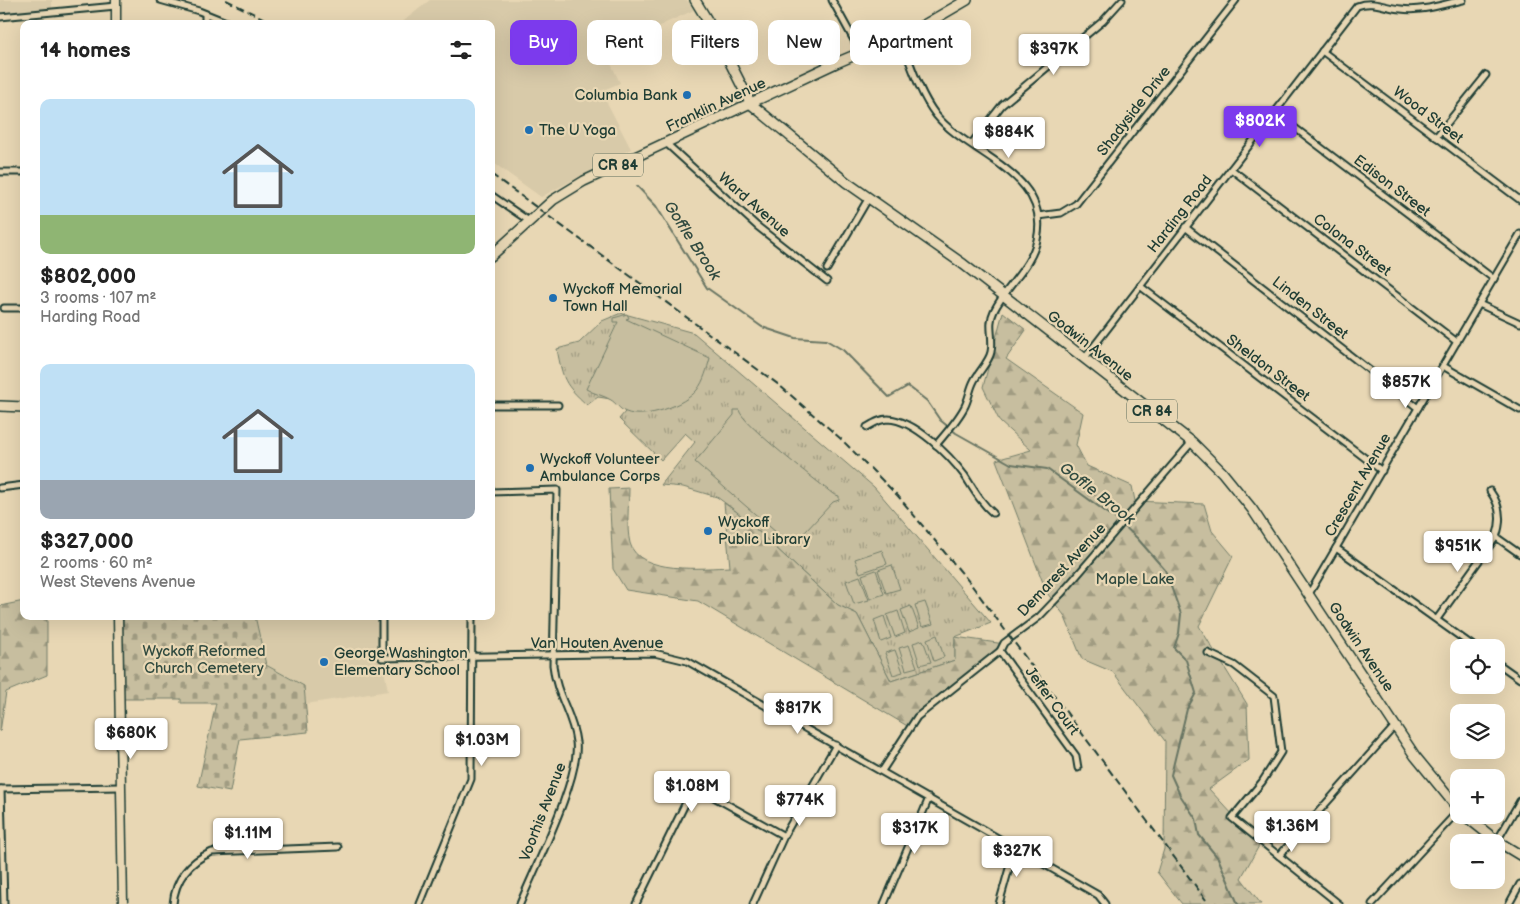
<!DOCTYPE html>
<html lang="en">
<head>
<meta charset="utf-8">
<style>
  body { margin:0; font-family:"Balsamiq Sans",sans-serif; background:#f2f2f2; color:#222; height:100vh; display:flex; flex-direction:column; font-size:19px; white-space:nowrap }
  * { box-sizing:border-box; margin:0 }
  p { font-size:16px; color:#767676 }
  .icon { flex:none; width:28px; height:28px; fill:none; stroke:currentColor; stroke-width:2; stroke-linecap:round; stroke-linejoin:round }
  .map { position:relative; flex:1; overflow:hidden }
  .side { position:absolute; left:20px; top:20px; width:475px; height:600px; display:flex; flex-direction:column; background:#fff; border-radius:10px; box-shadow:0 5px 20px #0002 }
  .side>* { flex:none }
  .top-card { position:absolute; left:510px; top:20px; width:475px; height:45px; display:flex; gap:10px }
  .tools { position:absolute; left:1450px; top:639px; display:grid; gap:10px }
  .tools a { display:grid; place-items:center; width:55px; height:55px; border-radius:10px; background:#fff; box-shadow:0 5px 20px #0002; font-size:25px }
  .price { position:absolute; translate:-50% -42px; padding:0 11px; border-radius:5px; background:#fff; color:#222; font-size:16px; line-height:32px; filter:drop-shadow(0 1px 2px #0008) }
  .price::after { content:''; position:absolute; left:50%; top:30px; width:15px; height:11px; margin-left:-8px; background:inherit; clip-path:polygon(0 0,100% 0,50% 100%) }
  .price.active { background:#7c3aed; color:#fff }
  ul { padding:0; list-style:none }
  li { display:grid; align-content:center; gap:10px; height:265px; padding:0 20px }
  li span { display:grid; place-items:center; height:155px; border-radius:10px; color:#555 }
  li>.icon { margin-inline-start:auto }
  span .icon { width:90px; height:90px; fill:#fffc; stroke-width:1 }
  li b { font-size:21px }
  h2 { display:flex; justify-content:space-between; align-items:center; height:60px; padding:0 20px; font-size:21px }
  .pill { padding:0 18px; border-radius:10px; background:#fff; box-shadow:0 5px 20px #0002; font-size:18px; line-height:45px }
  .pill.active { background:#7c3aed; color:#fff }
  .map>svg:first-child { display:block }
  .built { fill:#d8caa9 }
  .grass { fill:url(#grass-tufts); stroke:#737e6a }
  .forest { fill:url(#forest-firs); stroke:#737e6a }
  .cemetery { fill:url(#cemetery-stones); stroke:#737e6a }
  .garden { fill:#c7be9f; stroke:#737e6a }
  .lines { fill:none; stroke-linecap:round; stroke-linejoin:round }
  .stream { stroke:#687563; stroke-width:2 }
  .street-casing { stroke:#1f3d34; stroke-width:9 }
  .secondary-casing { stroke:#1f3d34; stroke-width:11 }
  .primary-casing { stroke:#1f3d34; stroke-width:12 }
  .street { stroke:#e8d7b4; stroke-width:5 }
  .secondary { stroke:#e8d7b4; stroke-width:8 }
  .primary { stroke:#e8d7b4; stroke-width:9 }
  .rail { stroke:#1f3d34; stroke-width:2; stroke-dasharray:8 4; stroke-linecap:butt }
  .poi-dot { fill:#1f6fb2; stroke:#e8d7b4; stroke-width:2 }
  .labels { text-anchor:middle; dominant-baseline:central; stroke-width:4.5; stroke-linejoin:round; paint-order:stroke }
  .shield { fill:#e8d7b4; stroke:#5b6b5a; stroke-width:1 }
  .shield-label { font-size:14px; font-weight:bold; fill:#1f3d34 }
  .poi-label { font-size:15px; fill:#1f3d34; stroke:#e8d7b4; text-anchor:start }
  .street-label { font-size:15px; fill:#1f3d34; stroke:#e8d7b4 }
  .park-label { font-size:15px; fill:#304a3f; stroke:#e8d7b4 }
  .water-label { font-size:16px; font-style:italic; fill:#314b40; stroke:#e8d7b4 }
</style>
</head>
<body>
<div class="map">
<svg width="1520" height="904" viewBox="0 0 1520 904">
  <defs>
    <pattern id="grass-tufts" width="24" height="20" patternUnits="userSpaceOnUse" patternTransform="scale(1.25)"><rect width="24" height="20" fill="#c7be9f"/><path d="M3 7l-1-3M5 7V3M7 7l1-3M15 17l-1-3M17 17v-4M19 17l1-3" fill="none" stroke="#a19c82"/></pattern>
    <pattern id="forest-firs" width="22" height="20" patternUnits="userSpaceOnUse" patternTransform="scale(1.25)"><rect width="22" height="20" fill="#c7be9f"/><path d="M5 1l3.5 6h-7zM16 11l3.5 6h-7z" fill="#a19c82"/></pattern>
    <pattern id="cemetery-stones" width="16" height="16" patternUnits="userSpaceOnUse" patternTransform="scale(1.25)"><rect width="16" height="16" fill="#c7be9f"/><path d="M2 7V4a2 2 0 0 1 4 0v3zM10 15v-3a2 2 0 0 1 4 0v3z" fill="#a19c82"/></pattern>
  </defs>
  <rect width="100%" height="100%" fill="#e8d7b4"/>
  <filter id="ink" filterUnits="userSpaceOnUse"><feTurbulence type="fractalNoise" baseFrequency=".02" numOctaves="2"/><feDisplacementMap in="SourceGraphic" scale="10" xChannelSelector="R" yChannelSelector="G"/><feConvolveMatrix kernelMatrix="1 2 1 2 8 2 1 2 1" color-interpolation-filters="sRGB"/></filter>
  <g filter="url(#ink)">
    <g class="built">
      <polygon points="0,0 52,0 52,11 0,15"/>
      <polygon points="430,0 687,0 694,10 605,51 620,83 601,91 631,149 541,197 491,161 491,24 400,24"/>
      <polygon points="255,616 382,616 382,658 388,691 306,704 304,686 266,665"/>
    </g>
    <path class="grass" d="M621,313L694,333L874,487L991,623L955,637V660L891,681L857,614L838,605L737,512L717,497L683,487L661,485L695,442L685,433L661,460L619,419L625,412L611,399L598,397L587,405C564,384 563,380 557,349L579,343L602,321Z"/>
    <g class="forest">
      <polygon points="1003,312 1026,330 1006,359 1083,413 1076,445 1087,466 1132,486 1135,501 1204,504 1212,531 1233,556 1199,626 1247,704 1249,760 1209,789 1260,844 1241,878 1261,904 1182,904 1157,872 1164,849 1165,741 1113,672 1082,659 1064,615 1047,593 996,460 1031,450 1000,422 983,387"/>
      <path d="M629,488C629,505 626,527 630,543C638,575 705,568 730,567L724,503L737,512L838,605L857,614L891,681L955,660V637L1005,644L909,727L698,601L626,590L613,569L609,489Z"/>
      <polygon points="24,601 24,616 47,616 47,675 6,692 0,732 0,606"/>
    </g>
    <polygon class="cemetery" points="123,616 255,616 266,665 304,686 308,732 240,739 230,792 198,786 216,703 181,703 181,699 121,699"/>
    <g class="garden">
      <path d="M627,314L629,318L626,319L710,358C707,369 704,381 697,390C685,405 644,420 626,412C620,410 616,403 611,400C603,395 594,394 586,389L618,322H614V318Z"/>
      <path d="M734,410H739C742,424 817,481 833,494L839,496V500L833,502L792,546L695,462L734,415Z"/>
      <polygon points="882,550 887,564 860,573 855,559"/>
      <polygon points="892,565 900,589 886,593 878,570"/>
      <polygon points="876,570 884,594 870,599 862,575"/>
      <polygon points="860,576 869,600 854,604 846,581"/>
      <polygon points="925,602 933,624 922,627 915,605"/>
      <polygon points="911,606 919,628 909,632 901,610"/>
      <polygon points="898,611 905,633 895,637 887,615"/>
      <polygon points="884,616 891,638 881,642 874,620"/>
      <polygon points="937,635 944,657 934,661 927,639"/>
      <polygon points="923,640 931,662 920,665 913,643"/>
      <polygon points="909,645 917,667 906,670 899,648"/>
      <polygon points="895,650 903,672 893,675 885,653"/>
    </g>
    <g class="lines">
      <polyline class="stream" points="637,186 656,206 707,288 762,327 795,338 826,340 843,350 889,397 908,386 927,401 940,420 956,433 1011,464 1047,469 1120,522 1137,538 1165,570 1181,614 1179,633 1174,648 1186,660 1196,693 1187,709 1171,775 1180,795 1196,819 1199,835 1218,858 1238,904"/>
      <defs>
        <g id="street">
          <polyline points="160,0 199,11 231,24"/>
          <polyline points="832,0 861,53"/>
          <polyline points="205,14 205,24"/>
          <polyline points="0,17 116,6"/>
          <path d="M900,36C910,62 919,93 936,115C969,156 1052,173 1037,240C1031,268 1006,286 994,311C987,325 994,337 991,352C989,362 979,371 974,381C970,388 969,398 965,406C958,420 946,433 936,445"/>
          <polyline points="1322,51 1520,200"/>
          <polyline points="1274,112 1494,279"/>
          <polyline points="1436,137 1486,75"/>
          <polyline points="972,143 1002,105 1103,21 1122,0"/>
          <polyline points="667,144 757,226 827,281"/>
          <polyline points="1231,169 1457,342"/>
          <polyline points="0,172 24,172"/>
          <polyline points="491,195 529,221"/>
          <polyline points="1038,216 1061,213 1076,204 1236,0"/>
          <polyline points="1185,227 1418,408"/>
          <polyline points="827,269 868,199"/>
          <polyline points="1140,286 1382,471"/>
          <polyline points="1479,304 1520,323"/>
          <polyline points="4,308 24,308"/>
          <path d="M1084,359L1357,6C1373,0 1385,8 1401,9C1422,12 1443,4 1463,0"/>
          <polyline points="1443,366 1520,410"/>
          <polyline points="491,405 558,405"/>
          <path d="M867,427C874,423 880,419 888,419C915,420 950,456 965,476C974,490 981,503 993,513"/>
          <polyline points="0,488 24,485"/>
          <path d="M491,492L557,490L553,665C556,696 573,714 576,742C581,777 535,867 520,904"/>
          <polyline points="1496,537 1520,554"/>
          <polyline points="1336,548 1476,648"/>
          <polyline points="1309,594 1520,234"/>
          <polyline points="382,616 382,658 654,653 687,661 1098,895 1105,904"/>
          <path d="M1437,619L1496,537C1502,521 1501,506 1490,491"/>
          <polyline points="1000,651 1076,756 1078,768"/>
          <polyline points="1208,653 1234,665 1274,696 1281,752 1262,782 1232,818 1339,904"/>
          <polyline points="1496,662 1520,679"/>
          <polyline points="882,771 917,717 1000,651 1004,643 1039,617 1061,594 1192,442"/>
          <polyline points="0,789 120,787"/>
          <polyline points="1,789 4,904"/>
          <polyline points="1497,841 1520,801"/>
          <polyline points="1279,856 1395,726"/>
          <path d="M173,904C175,879 190,861 212,852L338,847"/>
          <polyline points="420,904 471,779 472,616"/>
          <polyline points="636,904 694,786 784,836"/>
          <polyline points="753,904 784,836 836,745"/>
          <polyline points="884,904 929,798"/>
          <polyline points="999,904 1015,847"/>
          <polyline points="1372,904 1459,810"/>
          <polyline points="1509,904 1520,884"/>
        </g>
        <g id="secondary">
          <polyline points="116,24 116,0"/>
          <polyline points="118,616 123,904"/>
        </g>
        <g id="primary">
          <polyline points="695,0 715,33 751,104 846,182 963,264 1192,442 1222,472 1252,509 1415,756 1459,810"/>
          <polyline points="491,256 553,200 584,181 836,63 919,28 967,0"/>
          <polyline points="0,406 24,407"/>
          <polyline points="1464,815 1497,841 1520,855"/>
        </g>
      </defs>
      <use href="#street" class="street-casing"/>
      <use href="#secondary" class="secondary-casing"/>
      <use href="#primary" class="primary-casing"/>
      <use href="#street" class="street"/>
      <use href="#secondary" class="secondary"/>
      <use href="#primary" class="primary"/>
      <g class="rail">
        <polyline points="226,0 275,24"/>
        <polyline points="491,174 779,385 841,439 898,496 970,583 1209,904"/>
      </g>
    </g>
  </g>
  <g class="poi-dot">
    <circle cx="687" cy="95" r="5"/>
    <circle cx="529" cy="130" r="5"/>
    <circle cx="553" cy="298" r="5"/>
    <circle cx="530" cy="468" r="5"/>
    <circle cx="708" cy="531" r="5"/>
    <circle cx="324" cy="662" r="5"/>
  </g>
  <g class="labels">
    <g class="shield">
      <rect x="593" y="153.5" width="50" height="23" rx="4"/>
      <rect x="1127" y="399.5" width="50" height="23" rx="4"/>
    </g>
    <g class="shield-label">
      <text x="618" y="165">CR 84</text>
      <text x="1152" y="411">CR 84</text>
    </g>
    <g class="poi-label">
      <text x="677" y="95" text-anchor="end">Columbia Bank</text>
      <text x="539" y="130">The U Yoga</text>
      <text x="563" y="289">Wyckoff Memorial<tspan x="563" dy="17">Town Hall</tspan></text>
      <text x="540" y="459">Wyckoff Volunteer<tspan x="540" dy="17">Ambulance Corps</tspan></text>
      <text x="718" y="522">Wyckoff<tspan x="718" dy="17">Public Library</tspan></text>
      <text x="334" y="653">George Washington<tspan x="334" dy="17">Elementary School</tspan></text>
    </g>
    <g class="street-label">
      <text transform="translate(716 105) rotate(-25)">Franklin Avenue</text>
      <text transform="translate(1134 111) rotate(-52)">Shadyside Drive</text>
      <text transform="translate(1428 115) rotate(37)">Wood Street</text>
      <text transform="translate(1392 186) rotate(37)">Edison Street</text>
      <text transform="translate(754 205) rotate(41)">Ward Avenue</text>
      <text transform="translate(1180 214) rotate(-52)">Harding Road</text>
      <text transform="translate(1352 245) rotate(37)">Colona Street</text>
      <text transform="translate(1310 308) rotate(38)">Linden Street</text>
      <text transform="translate(1090 346) rotate(38)">Godwin Avenue</text>
      <text transform="translate(1268 368) rotate(37)">Sheldon Street</text>
      <text transform="translate(1358 485) rotate(-60)">Crescent Avenue</text>
      <text transform="translate(1062 570) rotate(-47)">Demarest Avenue</text>
      <text x="597" y="643">Van Houten Avenue</text>
      <text transform="translate(1361 647) rotate(56)">Godwin Avenue</text>
      <text transform="translate(1052 701) rotate(54)">Jeffer Court</text>
      <text transform="translate(543 812) rotate(-69)">Voorhis Avenue</text>
    </g>
    <g class="park-label">
      <text x="1135" y="579">Maple Lake</text>
      <text x="204" y="651">Wyckoff Reformed<tspan x="204" dy="17">Church Cemetery</tspan></text>
    </g>
    <g class="water-label">
      <text transform="translate(692 241) rotate(57)">Goffle Brook</text>
      <text transform="translate(1097 494) rotate(38)">Goffle Brook</text>
    </g>
  </g>
</svg>
<div class="tools">
<a><svg class="icon" aria-label="locate" viewBox="0 0 24 24"><circle cx="12" cy="12" r="6"/><path d="M12 2v4M12 18v4M2 12h4M18 12h4"/></svg></a>
<a><svg class="icon" aria-label="layers" viewBox="0 0 24 24"><path d="M12 4l9 5-9 5-9-5zM3 14l9 5 9-5"/></svg></a>
<a>+</a>
<a>−</a>
</div>
<b class="price" style="left:1054px;top:76px">$397K</b>
<b class="price active" style="left:1260px;top:148px">$802K</b>
<b class="price" style="left:1009px;top:159px">$884K</b>
<b class="price" style="left:1406px;top:409px">$857K</b>
<b class="price" style="left:1458px;top:573px">$951K</b>
<b class="price" style="left:798px;top:735px">$817K</b>
<b class="price" style="left:131px;top:760px">$680K</b>
<b class="price" style="left:482px;top:767px">$1.03M</b>
<b class="price" style="left:692px;top:813px">$1.08M</b>
<b class="price" style="left:800px;top:827px">$774K</b>
<b class="price" style="left:1292px;top:853px">$1.36M</b>
<b class="price" style="left:915px;top:855px">$317K</b>
<b class="price" style="left:248px;top:860px">$1.11M</b>
<b class="price" style="left:1017px;top:878px">$327K</b>
<div class="top-card">
<a class="pill active">Buy</a>
<a class="pill">Rent</a>
<a class="pill">Filters</a>
<a class="pill">New</a>
<a class="pill">Apartment</a>
</div>
<section class="side">
<h2>14 homes<svg class="icon" aria-label="filters" viewBox="0 0 24 24"><path d="M4 7h16M4 17h16"/><circle cx="9" cy="7" r="2"/><circle cx="15" cy="17" r="2"/></svg></h2>
<ul>
<li><span style="background:linear-gradient(#bfe0f5 75%,#8fb573 0)"><svg class="icon" aria-label="home" viewBox="0 0 24 24"><path d="M3 11l9-7 9 7M6 9v11h12V9"/></svg></span><div><b>$802,000</b><p>3 rooms · 107 m²</p><p>Harding Road</p></div></li>
<li><span style="background:linear-gradient(#bfe0f5 75%,#9aa5b1 0)"><svg class="icon" aria-label="home" viewBox="0 0 24 24"><path d="M3 11l9-7 9 7M6 9v11h12V9"/></svg></span><div><b>$327,000</b><p>2 rooms · 60 m²</p><p>West Stevens Avenue</p></div></li>
</ul>
</section>
</div>
</body>
</html>
